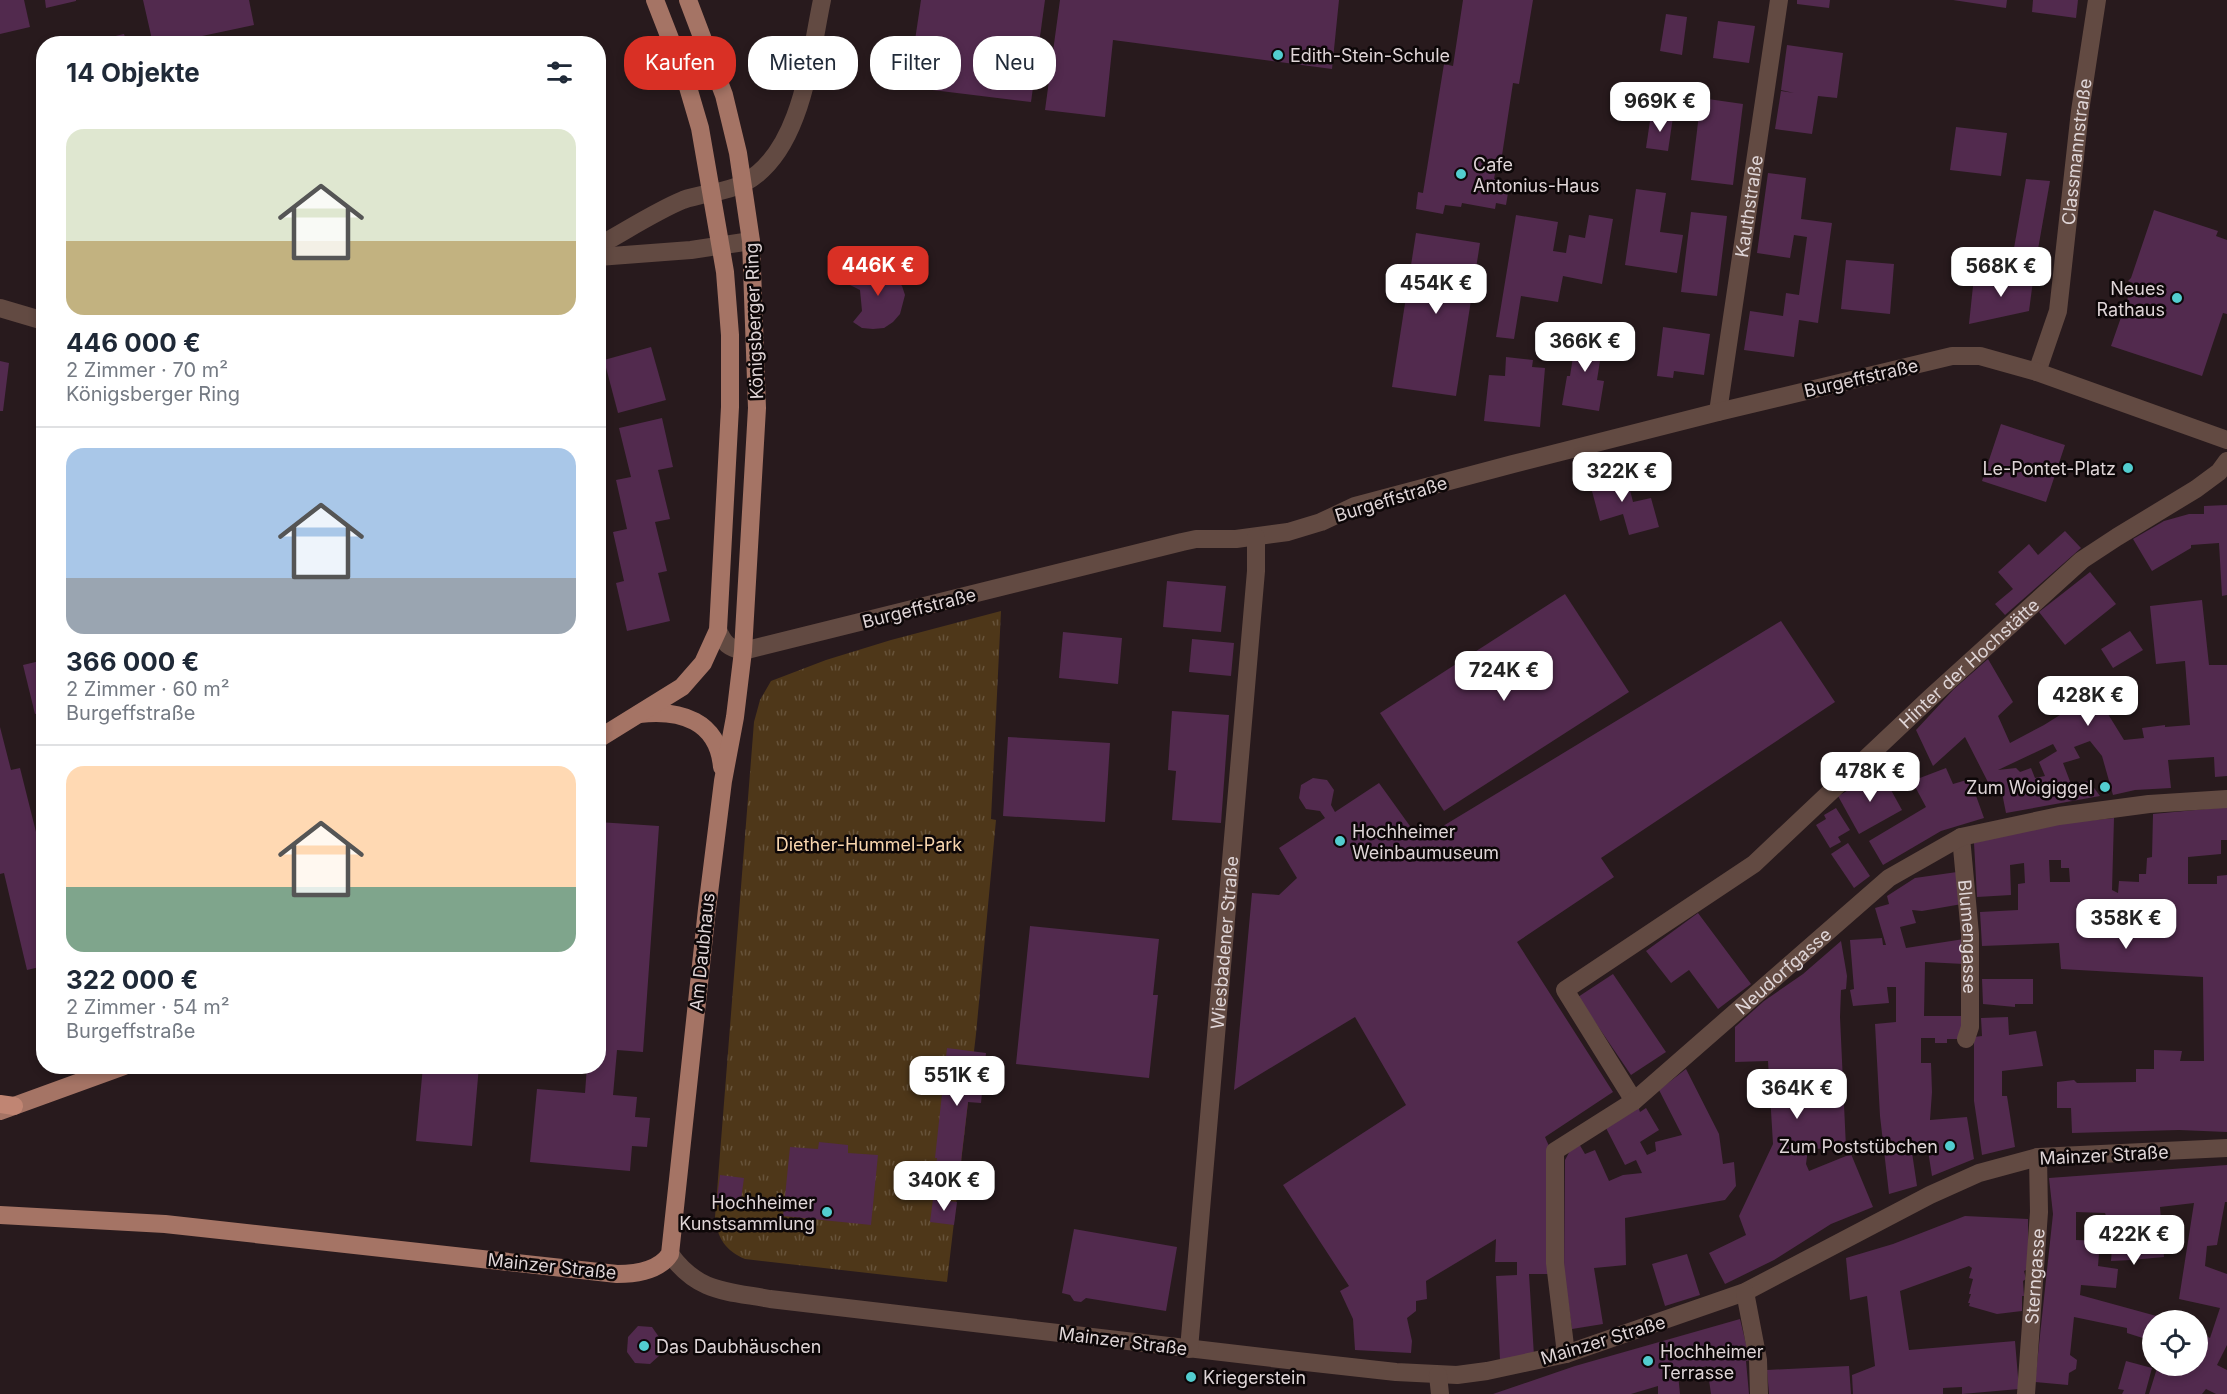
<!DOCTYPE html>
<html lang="de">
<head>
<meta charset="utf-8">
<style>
  body { margin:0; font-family:Inter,sans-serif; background:#f6f6f7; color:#1f2937; height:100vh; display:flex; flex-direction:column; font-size:22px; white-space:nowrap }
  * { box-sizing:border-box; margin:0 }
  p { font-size:20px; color:#747a83 }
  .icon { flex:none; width:33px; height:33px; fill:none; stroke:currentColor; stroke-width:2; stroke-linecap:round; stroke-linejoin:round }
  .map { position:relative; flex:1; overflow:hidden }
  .panel { position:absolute; left:36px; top:36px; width:570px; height:1038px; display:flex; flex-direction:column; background:#fff; border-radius:24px; box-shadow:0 3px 9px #0003 }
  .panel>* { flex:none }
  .hud { position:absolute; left:624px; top:36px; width:570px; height:54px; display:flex; gap:12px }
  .fabs { position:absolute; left:2142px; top:1310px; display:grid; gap:12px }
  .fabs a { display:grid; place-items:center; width:66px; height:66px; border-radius:50%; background:#fff; box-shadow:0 3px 9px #0003; font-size:30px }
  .price { position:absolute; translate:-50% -51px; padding:0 14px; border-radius:12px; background:#fff; color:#222; font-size:20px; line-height:39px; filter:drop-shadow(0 2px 3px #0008) }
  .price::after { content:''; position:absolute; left:50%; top:36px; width:18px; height:14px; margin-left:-9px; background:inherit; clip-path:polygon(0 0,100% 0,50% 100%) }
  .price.current { background:#d93025; color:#fff }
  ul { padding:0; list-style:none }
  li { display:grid; align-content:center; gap:12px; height:318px; padding:0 30px }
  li+li { border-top:2px solid #e0e1e3 }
  li span { display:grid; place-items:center; height:186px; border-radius:18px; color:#555 }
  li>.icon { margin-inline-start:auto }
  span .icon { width:108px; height:108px; fill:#fffc; stroke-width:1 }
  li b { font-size:26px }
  h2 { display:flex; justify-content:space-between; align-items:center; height:72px; padding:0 30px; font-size:26px }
  .chip { padding:0 21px; border-radius:24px; background:#fff; box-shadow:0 3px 9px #0003; font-size:21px; line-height:54px }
  .chip.current { background:#d93025; color:#fff }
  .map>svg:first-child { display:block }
  .park { fill:url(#park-tufts) }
  .building { fill:#522a4e; fill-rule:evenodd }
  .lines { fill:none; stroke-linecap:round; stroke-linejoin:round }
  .minor { stroke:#624a42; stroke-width:18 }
  .major { stroke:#a57465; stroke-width:18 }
  .highway { stroke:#c08573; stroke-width:18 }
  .poi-dot { fill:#52cdcf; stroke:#0d0708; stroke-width:2 }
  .labels { text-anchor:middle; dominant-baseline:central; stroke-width:5; stroke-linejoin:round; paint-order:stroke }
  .poi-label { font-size:18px; fill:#dfd5d7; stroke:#0d0708; text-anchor:start }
  .street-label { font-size:18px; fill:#dfd5d7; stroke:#0d0708 }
  .park-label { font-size:18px; fill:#f9d6ae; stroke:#0d0708 }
</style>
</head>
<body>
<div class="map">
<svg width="2227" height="1394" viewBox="0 0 2227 1394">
  <defs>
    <pattern id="park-tufts" width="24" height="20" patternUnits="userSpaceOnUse" patternTransform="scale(1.5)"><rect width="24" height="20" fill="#4e3719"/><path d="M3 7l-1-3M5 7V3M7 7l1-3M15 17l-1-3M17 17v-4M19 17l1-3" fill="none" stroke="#67533a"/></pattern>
  </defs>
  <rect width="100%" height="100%" fill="#281a1d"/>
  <path class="park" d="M1001,611L991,819L996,820L976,1034L947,1282L745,1259C726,1251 717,1238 715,1217L754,722L760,700L771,681L826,660L891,640Z"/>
  <g class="building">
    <polygon points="0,0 24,0 30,27 0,34"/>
    <polygon points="45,0 76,0 76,1 46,8"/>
    <polygon points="143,0 249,0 254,25 188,39 189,44 153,44"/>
    <polygon points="921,0 1045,0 1031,102 908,87"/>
    <polygon points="1060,0 1339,0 1332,69 1113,40 1105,117 1045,110"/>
    <polygon points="1463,0 1533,0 1519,84 1513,83 1501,162 1497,162 1494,179 1510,181 1506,205 1496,203 1495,209 1462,203 1461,207 1445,205 1443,214 1416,209 1418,192 1423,193 1444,64 1453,66"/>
    <polygon points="1797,0 1830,0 1829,8 1797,4"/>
    <polygon points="1953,0 2007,0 2006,8"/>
    <polygon points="2033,0 2078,0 2076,18 2032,12"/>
    <polygon points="1666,14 1687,17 1682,55 1660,51"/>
    <polygon points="1718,21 1755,26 1749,63 1713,58"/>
    <polygon points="124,34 127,44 86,44 86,43"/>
    <polygon points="1787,45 1843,53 1837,98 1818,96 1812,134 1775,129 1781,91 1794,93 1781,90"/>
    <polygon points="1701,98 1743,104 1733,185 1691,180"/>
    <polygon points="1651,114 1673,117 1668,151 1646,148"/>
    <polygon points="1956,127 2007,133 2001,176 1950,170"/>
    <polygon points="1768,173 1806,178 1801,219 1832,223 1818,323 1799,320 1794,357 1744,350 1750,311 1783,316 1786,293 1799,295 1807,237 1794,235 1790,258 1757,253"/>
    <polygon points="2026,179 2050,181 2034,272 2009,277"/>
    <polygon points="1636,189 1666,193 1660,232 1683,235 1677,273 1625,265"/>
    <polygon points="2154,210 2218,231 2216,236 2227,240 2227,314 2223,313 2202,376 2111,346 2133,283 2128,281 2131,278"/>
    <polygon points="1691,212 1727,216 1717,296 1681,292"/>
    <polygon points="1516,215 1558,222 1553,251 1566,253 1569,235 1585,238 1589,215 1613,219 1602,284 1563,276 1558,302 1521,296 1514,339 1496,337"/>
    <polygon points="1416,233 1480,243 1456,396 1392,387"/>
    <polygon points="1846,260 1894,264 1890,314 1841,309"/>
    <polygon points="870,267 880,267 889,271 902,286 905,295 900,314 893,322 884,328 873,329 862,328 853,322 862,311 860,290 846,283 852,274 861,269"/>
    <polygon points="2034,273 2029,311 1969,324 1973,286"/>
    <polygon points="1663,327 1710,334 1704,375 1674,371 1673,378 1657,376"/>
    <polygon points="1577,331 1604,335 1597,380 1604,381 1599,411 1562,405 1567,376 1570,376"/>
    <polygon points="651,347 666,400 618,413 604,360"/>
    <polygon points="1506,357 1533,360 1532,367 1545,368 1540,427 1484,421 1489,375 1505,376"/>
    <polygon points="0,361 9,363 3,411 0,411"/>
    <polygon points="662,418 673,467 658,470 670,519 655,522 667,571 658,573 670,621 627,631 616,583 624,581 613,532 627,529 616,480 631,477 619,428"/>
    <polygon points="2001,424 2065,445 2046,502 1982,481"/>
    <polygon points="1625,470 1633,502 1651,498 1659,527 1629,535 1623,514 1600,521 1589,480"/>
    <polygon points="2227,505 2227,595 2222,596 2219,543 2191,545 2191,548 2152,571 2133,539 2164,521 2189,514 2204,514 2204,506"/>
    <polygon points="2065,531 2081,548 2005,615 1995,604 2013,589 1998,572 2029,544 2038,555"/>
    <polygon points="2090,572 2116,604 2065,645 2039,612"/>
    <polygon points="1167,581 1226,586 1221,632 1163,627"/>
    <polygon points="1565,594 1629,692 1444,811 1380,713"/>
    <path d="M2202,600L2209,665H2227V776L2215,777L2214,757L2168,760L2171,788L2135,790L2113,795L2102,756L2090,741L2074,747L2080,758L2063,763L2071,784L2089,781L2100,796L2006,813L2001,788L1992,790L1965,737L1933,766L1916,730L1954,689L1988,659L2013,702L1998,716L2010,743L2044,725L2095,693L2124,740L2144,738L2142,728L2165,725V727L2190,725L2185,661L2156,664L2150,606ZM2053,744L2057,751L2039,762L2045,776L2035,778L2031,768L2020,772L2016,768L1998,770Z"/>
    <polygon points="1781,621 1835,702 1601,858 1614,877 1517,942 1613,1092 1545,1137 1549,1146 1549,1274 1529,1274 1534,1356 1500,1360 1496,1276 1517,1275 1517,1262 1495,1262 1496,1239 1426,1281 1427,1299 1416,1301 1416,1311 1407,1318 1412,1341 1411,1353 1355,1350 1353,1319 1340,1291 1349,1286 1283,1185 1406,1105 1355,1017 1234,1090 1252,893 1279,895 1297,878 1279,848 1325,818 1320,811 1306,809 1299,798 1301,785 1313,778 1327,780 1334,790 1331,805 1335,812 1379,783 1420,840"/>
    <polygon points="2130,631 2143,650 2113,668 2101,649"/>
    <polygon points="1063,632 1122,638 1118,684 1059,678"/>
    <polygon points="1192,639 1234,643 1231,676 1189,672"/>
    <polygon points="44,660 44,712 35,714 23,665"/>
    <polygon points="1172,711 1229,715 1221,823 1172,820 1176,771 1168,770"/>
    <polygon points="0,727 11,770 20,768 44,864 44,966 27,970 4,873 0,874"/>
    <polygon points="1008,737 1110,743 1105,822 1003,816"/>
    <polygon points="1946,768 1953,784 1970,779 1984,818 1941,831 1883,865 1869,841 1926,807 1912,781"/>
    <polygon points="1881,772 1902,810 1859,834 1838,796"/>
    <path d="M2227,807V840H2221V854L2188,857V884H2217V876L2227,875V1132L2179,1130L2072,1133L2071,1108H2057V1082L2074,1080L2077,1083L2136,1082V1069H2154V1050L2182,1051L2180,1061H2204L2203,977L2061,969L2059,943L1982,946L1980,912L2018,910V884L2025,883L2024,863L2010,865L2011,895L1977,897L1974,843L2047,825L2114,818L2112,890L2118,893L2119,881L2139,882V874H2146L2147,858L2152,857L2153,814ZM2049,860H2061V868H2069L2070,882H2050Z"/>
    <polygon points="1836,808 1850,830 1838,837 1841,842 1830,848 1816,825 1826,819 1824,815"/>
    <polygon points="598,822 659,826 643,1052 617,1050 613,1095 637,1097 635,1117 650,1118 647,1147 632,1146 630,1171 530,1162 537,1089 585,1093 587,1066 598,1066"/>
    <polygon points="1848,843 1870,876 1854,888 1831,854"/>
    <polygon points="1957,872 1962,904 1922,911 1912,910 1916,923 1900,927 1906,948 1964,939 1964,964 1925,962 1924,1016 1962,1016 1962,1039 1947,1039 1947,1043 1935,1043 1935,1038 1921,1038 1921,1063 1931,1063 1932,1092 1930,1120 1967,1117 1974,1159 1932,1176 1927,1144 1911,1146 1917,1186 1889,1194 1880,1116 1875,1024 1896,1022 1896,987 1887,987 1889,1003 1853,1006 1850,990 1854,989 1850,940 1882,938 1883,945 1886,945 1875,908 1889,904 1887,896 1915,878"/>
    <polygon points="1698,913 1751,984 1718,1009 1689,970 1671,983 1646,951"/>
    <polygon points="1030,926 1159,939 1153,995 1158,995 1149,1078 1016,1064"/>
    <polygon points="1841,941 1847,976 1846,989 1841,990 1840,1017 1846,1148 1808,1149 1806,1164 1809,1171 1851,1154 1873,1207 1831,1224 1774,1260 1725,1284 1709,1253 1746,1235 1739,1216 1773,1144 1768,1061 1735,1062 1735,1027 1764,1001 1803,974"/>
    <polygon points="1613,974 1666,1052 1631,1075 1578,997"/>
    <polygon points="1982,979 2033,979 2033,1004 2015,1004 2015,1007 1983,1004"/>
    <polygon points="2008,1017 2009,1035 2036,1031 2043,1066 2002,1071 2002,1096 2007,1096 2015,1147 1982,1155 1974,1101 1974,1037 1982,1036 1981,1018"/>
    <polygon points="947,1048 986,1053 981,1103 968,1102 959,1178 935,1175 937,1158 935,1158"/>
    <polygon points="423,1066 479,1066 472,1146 416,1141"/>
    <polygon points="1686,1069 1719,1134 1723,1164 1734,1162 1736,1186 1725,1200 1625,1218 1626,1265 1594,1268 1603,1324 1572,1329 1564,1273 1565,1160 1573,1145 1578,1142 1585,1154 1595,1150 1609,1181 1623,1175 1642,1173 1636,1160 1625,1165 1606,1128 1638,1106 1640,1112 1646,1108 1659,1130 1640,1142 1647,1155 1656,1151 1655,1142 1682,1135 1659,1090"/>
    <polygon points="819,1142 848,1145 848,1153 878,1155 871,1225 783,1216 790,1147 818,1149"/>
    <polygon points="2227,1165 2227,1202 2225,1202 2217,1245 2207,1246 2205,1266 2227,1274 2227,1345 2217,1365 2227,1370 2227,1394 2216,1394 2206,1389 2202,1394 2149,1394 2158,1365 2198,1365 2198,1332 2210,1338 2220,1308 2179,1299 2194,1203 2160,1207 2164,1257 2131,1260 2111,1261 2113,1235 2105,1213 2076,1212 2076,1240 2100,1241 2098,1266 2118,1269 2116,1288 2081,1285 2080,1295 2171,1320 2152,1320 2152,1341 2127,1333 2127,1328 2074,1317 2070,1355 2077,1360 2076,1369 2069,1373 2068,1385 2035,1382 2053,1214 2049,1178"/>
    <polygon points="720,1175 744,1178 741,1200 717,1198"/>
    <polygon points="933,1199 957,1202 954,1225 930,1222"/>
    <polygon points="1965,1216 2028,1219 2028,1269 2024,1271 2026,1279 2023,1281 2024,1296 2022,1296 2022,1311 1997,1314 1969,1306 1970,1303 1968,1303 1971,1294 1969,1294 1973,1279 1969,1278 1972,1268 1969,1266 1900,1291 1909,1350 2015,1341 2019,1389 1962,1394 1962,1387 1943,1388 1943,1394 1853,1394 1852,1375 1875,1366 1867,1296 1850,1300 1846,1258 1893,1244"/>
    <polygon points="1074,1229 1177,1247 1166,1311 1086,1298 1081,1302 1074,1301 1070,1295 1062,1293"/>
    <polygon points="1687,1254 1700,1295 1665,1306 1652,1264"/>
    <polygon points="1740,1319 1750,1360 1746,1361 1749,1394 1711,1394 1707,1366 1678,1374 1680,1394 1658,1394 1658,1386 1631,1394 1493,1394 1575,1366"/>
    <polygon points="638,1326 652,1327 661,1340 660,1355 650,1364 635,1363 627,1352 628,1337"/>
    <polygon points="2126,1361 2152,1368 2145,1394 2122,1394 2124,1390 2118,1389"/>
    <polygon points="1849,1366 1851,1394 1769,1394 1767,1370"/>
  </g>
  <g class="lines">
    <g class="minor">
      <path d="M598,246C624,232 656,211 683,200C702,193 726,193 744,183C802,152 810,57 822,0"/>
      <polyline points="598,257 691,250 751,241"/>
      <polyline points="0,308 44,321"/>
      <path id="s1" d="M2037,372L2058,311L2080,111L2097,0"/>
      <path id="s2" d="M1718,412L1779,0"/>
      <path d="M718,630C724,644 729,648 743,651L1182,542L1196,539H1236L1288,532L1321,522L1355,506L1513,464L1718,412L1952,356H1980L2037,372L2227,440"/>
      <path id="s3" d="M1961,837L1970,934V1027L1966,1039"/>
      <path id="s4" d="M1634,1101L1565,990L1754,864L1931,697L2082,560L2117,537L2196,489L2219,472L2227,461"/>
      <path d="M670,1254C698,1293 727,1291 770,1299L1297,1361L1396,1372L1457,1375L1487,1371L1566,1354L1745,1292L1930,1195L1979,1173L2038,1157L2227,1148"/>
      <polyline points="1745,1292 1758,1360 1759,1394"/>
      <path id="s5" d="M1189,1349L1256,571V537"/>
      <path id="s6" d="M1566,1354L1555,1263V1151L1634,1101L1889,878L1961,837L2059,816L2149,804L2227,799"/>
      <polyline points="1438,1375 1440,1394"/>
      <path id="s7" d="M2026,1394L2039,1212L2038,1157"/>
    </g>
    <g class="major">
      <path d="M639,714C681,709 718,721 722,767"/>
      <polyline points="598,739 682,687 703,663 718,630 730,407 730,335 725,272 700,128 685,77 655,0"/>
      <polyline points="0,1111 124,1066"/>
      <path d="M0,1215L165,1224L617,1274C636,1274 659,1271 670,1254L707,909L723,781L735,717L743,651L757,408L751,241L738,153L724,95L688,0"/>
    </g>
    <polyline class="highway" points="0,1104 14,1106"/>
  </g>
  <g class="poi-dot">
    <circle cx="1278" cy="55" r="6"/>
    <circle cx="1461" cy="174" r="6"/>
    <circle cx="2177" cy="298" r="6"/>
    <circle cx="2128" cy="468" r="6"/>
    <circle cx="2105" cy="787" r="6"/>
    <circle cx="1340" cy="841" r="6"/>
    <circle cx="1950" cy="1146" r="6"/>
    <circle cx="827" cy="1212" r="6"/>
    <circle cx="644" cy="1346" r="6"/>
    <circle cx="1648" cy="1361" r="6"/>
    <circle cx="1191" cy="1377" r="6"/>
  </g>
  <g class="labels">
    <g class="poi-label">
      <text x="1290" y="55">Edith-Stein-Schule</text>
      <text x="1473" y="164">Cafe<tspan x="1473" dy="21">Antonius-Haus</tspan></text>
      <text x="2165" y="288" text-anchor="end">Neues<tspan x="2165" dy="21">Rathaus</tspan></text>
      <text x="2116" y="468" text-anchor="end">Le-Pontet-Platz</text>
      <text x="2093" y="787" text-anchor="end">Zum Woigiggel</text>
      <text x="1352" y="831">Hochheimer<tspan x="1352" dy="21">Weinbaumuseum</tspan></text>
      <text x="1938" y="1146" text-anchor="end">Zum Poststübchen</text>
      <text x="815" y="1202" text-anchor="end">Hochheimer<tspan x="815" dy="21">Kunstsammlung</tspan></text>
      <text x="656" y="1346">Das Daubhäuschen</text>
      <text x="1660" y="1351">Hochheimer<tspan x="1660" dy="21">Terrasse</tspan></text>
      <text x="1203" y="1377">Kriegerstein</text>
    </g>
    <g class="street-label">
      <text stroke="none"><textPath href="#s1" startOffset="225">Classmannstraße</textPath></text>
      <text stroke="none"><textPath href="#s2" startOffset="208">Kauthstraße</textPath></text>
      <text transform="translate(754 321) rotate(-92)">Königsberger Ring</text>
      <text transform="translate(1861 378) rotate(-13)">Burgeffstraße</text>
      <text transform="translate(1391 499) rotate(-17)">Burgeffstraße</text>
      <text transform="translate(919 608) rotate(-14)">Burgeffstraße</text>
      <text stroke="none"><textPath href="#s4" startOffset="652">Hinter der Hochstätte</textPath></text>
      <text stroke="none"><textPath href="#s3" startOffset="100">Blumengasse</textPath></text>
      <text stroke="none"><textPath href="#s5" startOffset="408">Wiesbadener Straße</textPath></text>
      <text transform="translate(702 952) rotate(-84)">Am Daubhaus</text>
      <text stroke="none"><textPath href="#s6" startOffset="495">Neudorfgasse</textPath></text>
      <text transform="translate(2104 1155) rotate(-3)">Mainzer Straße</text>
      <text transform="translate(552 1266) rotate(6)">Mainzer Straße</text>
      <text stroke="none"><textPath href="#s7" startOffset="118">Sterngasse</textPath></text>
      <text transform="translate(1603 1340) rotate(-17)">Mainzer Straße</text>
      <text transform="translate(1123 1341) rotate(7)">Mainzer Straße</text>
    </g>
    <g class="park-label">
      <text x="869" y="844">Diether-Hummel-Park</text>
    </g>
  </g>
</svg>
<div class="fabs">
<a><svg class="icon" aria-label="locate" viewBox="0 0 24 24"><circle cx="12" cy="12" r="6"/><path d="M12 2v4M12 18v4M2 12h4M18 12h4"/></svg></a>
</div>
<b class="price" style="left:1660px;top:133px">969K €</b>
<b class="price current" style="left:878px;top:297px">446K €</b>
<b class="price" style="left:2001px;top:298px">568K €</b>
<b class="price" style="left:1436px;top:315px">454K €</b>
<b class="price" style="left:1585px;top:373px">366K €</b>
<b class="price" style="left:1622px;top:503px">322K €</b>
<b class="price" style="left:1504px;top:702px">724K €</b>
<b class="price" style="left:2088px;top:727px">428K €</b>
<b class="price" style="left:1870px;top:803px">478K €</b>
<b class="price" style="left:2126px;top:950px">358K €</b>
<b class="price" style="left:957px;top:1107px">551K €</b>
<b class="price" style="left:1797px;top:1120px">364K €</b>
<b class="price" style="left:944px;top:1212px">340K €</b>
<b class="price" style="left:2134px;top:1266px">422K €</b>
<div class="hud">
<a class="chip current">Kaufen</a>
<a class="chip">Mieten</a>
<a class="chip">Filter</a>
<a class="chip">Neu</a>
</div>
<section class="panel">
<h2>14 Objekte<svg class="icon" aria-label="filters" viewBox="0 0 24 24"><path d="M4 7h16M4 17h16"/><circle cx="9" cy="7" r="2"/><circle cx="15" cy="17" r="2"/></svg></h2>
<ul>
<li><span style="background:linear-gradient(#dfe7d0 60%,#c2b280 0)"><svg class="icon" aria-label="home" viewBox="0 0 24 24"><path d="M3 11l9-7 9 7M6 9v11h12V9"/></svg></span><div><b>446 000 €</b><p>2 Zimmer · 70 m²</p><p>Königsberger Ring</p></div></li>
<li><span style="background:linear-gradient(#a9c7e8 70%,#9aa5b1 0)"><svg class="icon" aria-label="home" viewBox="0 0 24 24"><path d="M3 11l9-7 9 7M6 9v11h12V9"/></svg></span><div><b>366 000 €</b><p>2 Zimmer · 60 m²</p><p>Burgeffstraße</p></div></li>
<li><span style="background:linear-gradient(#ffd9b3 65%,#7fa58c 0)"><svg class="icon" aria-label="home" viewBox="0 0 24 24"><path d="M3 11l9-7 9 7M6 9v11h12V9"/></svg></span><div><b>322 000 €</b><p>2 Zimmer · 54 m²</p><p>Burgeffstraße</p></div></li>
</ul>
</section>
</div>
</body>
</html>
